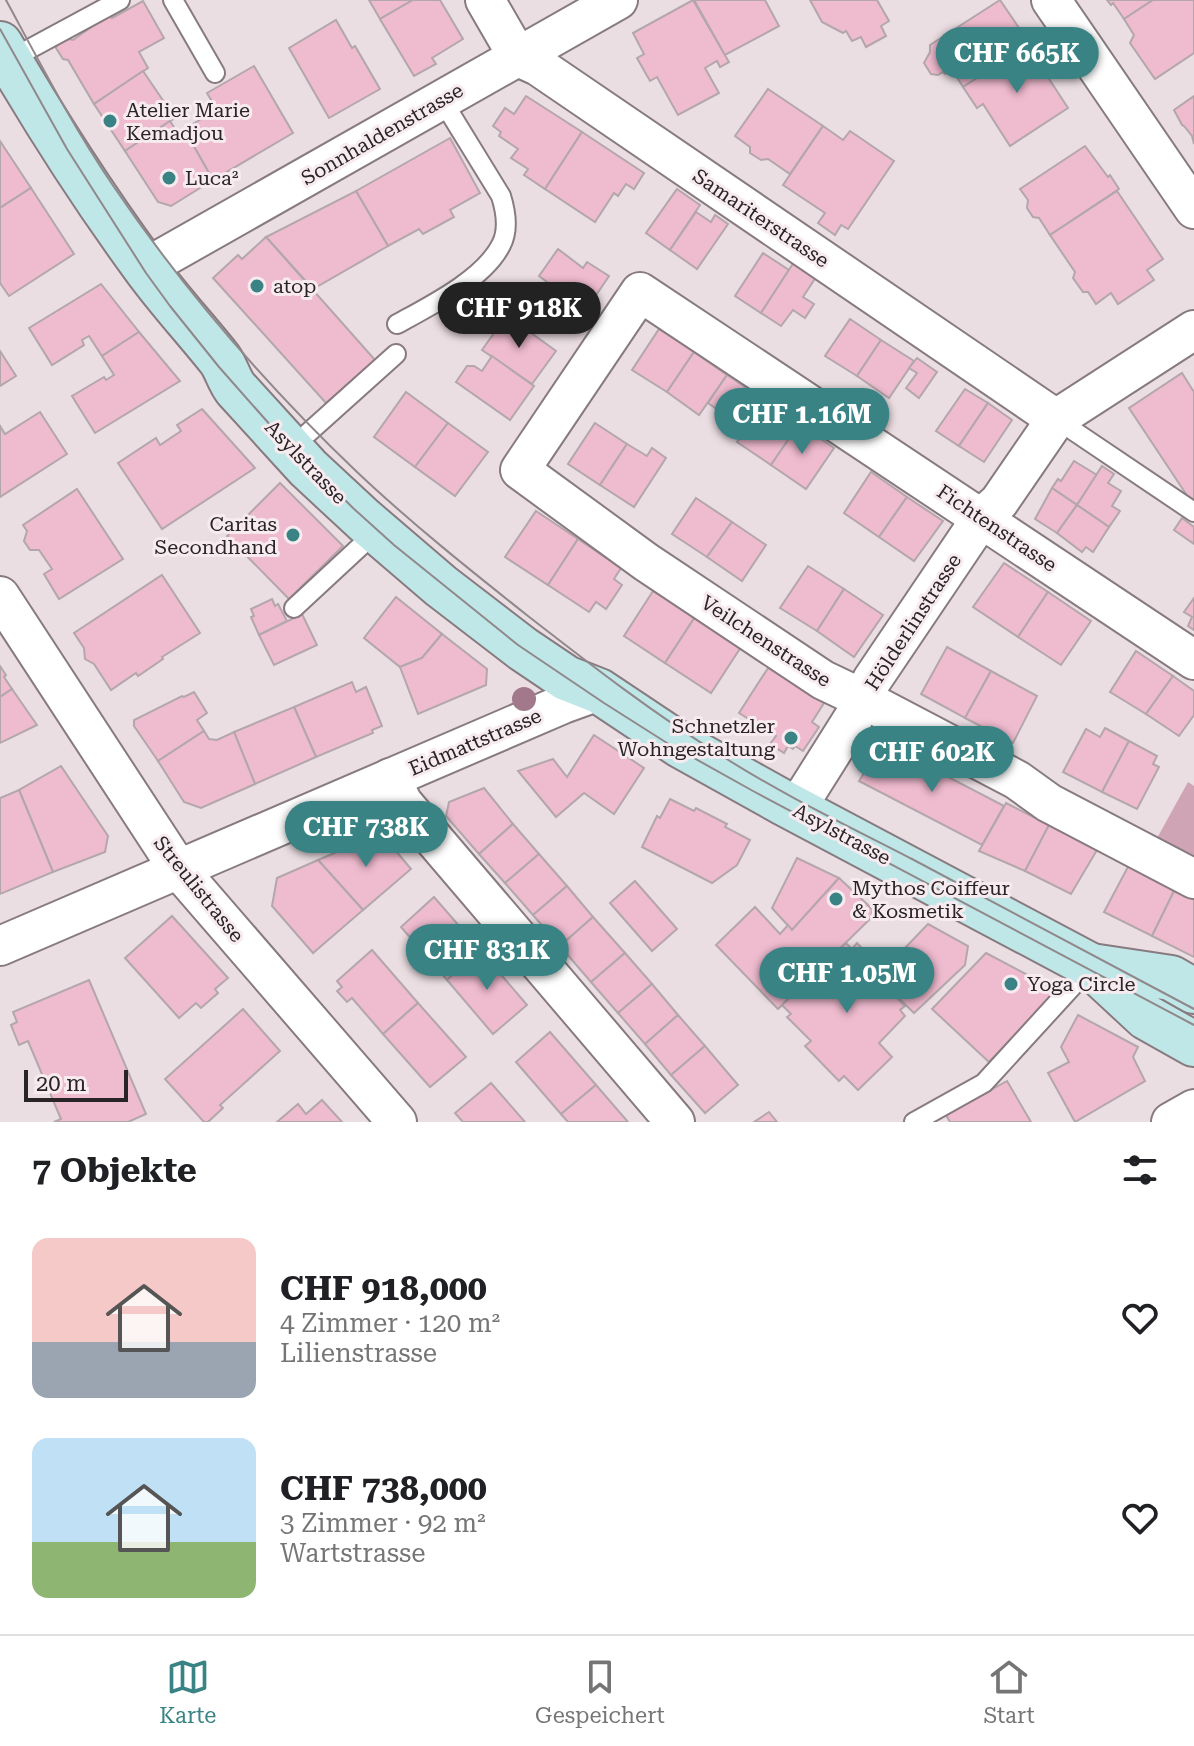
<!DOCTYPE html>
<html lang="de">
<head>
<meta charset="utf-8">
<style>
  body { margin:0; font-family:"Roboto Serif",serif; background:#f2f2f2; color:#202124; height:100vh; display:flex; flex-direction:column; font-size:30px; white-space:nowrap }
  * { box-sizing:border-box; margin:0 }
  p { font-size:26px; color:#757577 }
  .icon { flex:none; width:44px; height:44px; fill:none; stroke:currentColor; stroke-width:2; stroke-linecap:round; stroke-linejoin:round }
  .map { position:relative; height:1122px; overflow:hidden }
  .panel { display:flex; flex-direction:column; background:#fff; flex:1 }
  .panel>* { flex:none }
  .scale { position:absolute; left:24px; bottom:20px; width:104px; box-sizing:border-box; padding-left:8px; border:4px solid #292526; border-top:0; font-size:22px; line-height:28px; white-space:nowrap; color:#292526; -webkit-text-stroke:6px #f8ebf0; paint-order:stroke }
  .price { position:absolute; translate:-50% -68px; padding:0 18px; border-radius:28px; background:#3a8384; color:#fff; font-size:26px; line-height:52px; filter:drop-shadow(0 2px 4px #0008) }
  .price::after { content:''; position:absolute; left:50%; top:48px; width:24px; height:18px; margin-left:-12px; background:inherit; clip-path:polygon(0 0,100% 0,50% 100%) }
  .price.on { background:#222; color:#fff }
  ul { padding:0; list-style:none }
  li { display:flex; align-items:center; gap:24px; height:200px; padding:0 32px }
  li span { display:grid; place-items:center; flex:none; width:224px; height:160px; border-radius:16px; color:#555 }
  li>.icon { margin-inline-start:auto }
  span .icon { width:96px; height:96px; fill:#fffc; stroke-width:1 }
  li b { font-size:34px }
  h2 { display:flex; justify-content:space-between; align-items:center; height:96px; padding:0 32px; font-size:34px }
  .tabs { display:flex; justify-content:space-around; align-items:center; height:112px; border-top:2px solid #e0e0e0; background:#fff; font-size:22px; color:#757577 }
  .tabs a { display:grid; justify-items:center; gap:4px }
  .tabs .on { color:#3a8384 }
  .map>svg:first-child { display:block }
  .green { fill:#cfa4b4 }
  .building { fill:#efbbcf; stroke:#b3a7ab; stroke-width:2 }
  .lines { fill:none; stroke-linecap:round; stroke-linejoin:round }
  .service-casing { stroke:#877b7f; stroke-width:22 }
  .minor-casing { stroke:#877b7f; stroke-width:42 }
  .secondary-casing { stroke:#877b7f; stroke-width:48 }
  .service { stroke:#fff; stroke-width:18 }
  .minor { stroke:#fff; stroke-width:38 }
  .secondary { stroke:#bfe7e8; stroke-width:44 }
  .tram { stroke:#90888b; stroke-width:2 }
  .tree { fill:#a1798b }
  .poi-dot { fill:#3a8384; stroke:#f8ebf0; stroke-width:3 }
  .labels { text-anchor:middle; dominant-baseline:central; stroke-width:6; stroke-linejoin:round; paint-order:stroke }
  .poi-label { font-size:20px; fill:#292526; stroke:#f8ebf0; text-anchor:start }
  .street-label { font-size:20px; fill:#292526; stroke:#f8ebf0 }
</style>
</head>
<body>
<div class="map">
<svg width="1194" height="1122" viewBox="0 0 1194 1122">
  <rect width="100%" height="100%" fill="#ebdee3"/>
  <polygon class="green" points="1188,782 1194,786 1194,859 1156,840"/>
  <g class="building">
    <polygon points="369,0 413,0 380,19"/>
    <polygon points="413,0 440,0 463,39 432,58 436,64 414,76 380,19"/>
    <polygon points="693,0 729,62 720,67 717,61 705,68 719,93 678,115 657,77 650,81 637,58 644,54 633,33"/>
    <polygon points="694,0 765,0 779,26 725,55"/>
    <polygon points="810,0 877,0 889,21 881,26 886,36 866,47 861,37 852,41 846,31 843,33 822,22"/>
    <polygon points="1000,0 1030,44 963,87 952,69 945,74 943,72 938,75 931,74 924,63 930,52 930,45"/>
    <polygon points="1107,0 1153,0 1124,19 1113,3 1111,5"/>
    <polygon points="1153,0 1194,0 1194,53 1155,79 1130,43 1134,35 1124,19"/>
    <polygon points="143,1 164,38 139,52 148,68 94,104 68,60 63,59 56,48 58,41 64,38 73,40 110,14 112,18"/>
    <polygon points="336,20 352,48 355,46 380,89 329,118 289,48"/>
    <polygon points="1030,44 1043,63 1040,65 1068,108 1010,146 983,104 977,108 963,87"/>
    <polygon points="254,66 293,133 213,180 184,129 217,110 207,93"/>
    <polygon points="143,71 175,118 125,151 94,104"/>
    <polygon points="768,89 823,126 790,174 768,159 761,160 750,153 750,147 735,136"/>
    <polygon points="526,96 582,132 545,189 524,175 528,169 511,158 518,149 499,136 501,132 493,126 505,108 514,114"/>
    <polygon points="1194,96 1194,144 1192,136 1184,126 1182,125 1174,110"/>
    <polygon points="170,121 177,132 184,129 213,180 171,206 158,202 125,151"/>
    <polygon points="823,126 843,140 850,131 894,161 848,229 841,225 835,235 818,223 825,213 783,185"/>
    <polygon points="582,132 644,173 634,189 626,184 618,196 614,193 595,222 545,189"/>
    <polygon points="450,138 480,193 450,210 454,217 423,234 419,229 388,246 356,191"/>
    <polygon points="0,141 31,188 0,208"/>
    <polygon points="1085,146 1108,177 1110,175 1119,189 1050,235 1039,218 1033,217 1027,208 1028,200 1020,189"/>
    <polygon points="31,188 74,254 9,296 0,283 0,208"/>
    <polygon points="677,189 700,205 670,250 646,233"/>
    <polygon points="356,191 388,246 313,289 266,237"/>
    <polygon points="1117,191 1163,259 1147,270 1154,280 1118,304 1111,293 1096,304 1088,292 1083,292 1073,278 1075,272 1050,235"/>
    <polygon points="696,212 711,222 715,215 728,224 697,269 670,250"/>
    <polygon points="266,237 375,360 326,403 213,278 238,255 242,259"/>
    <polygon points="558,249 583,268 587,262 609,276 578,322 537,296 547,282 539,276"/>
    <polygon points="763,253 789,270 761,313 735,296"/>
    <polygon points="796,259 818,274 803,297 814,304 805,318 793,310 781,326 761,313"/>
    <polygon points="101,284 139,332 102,356 89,336 82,340 84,345 52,365 29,328"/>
    <polygon points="504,319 514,325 516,322 556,351 532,384 482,350"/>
    <polygon points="850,319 881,340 857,376 825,356"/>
    <polygon points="659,329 694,352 667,392 632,370"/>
    <polygon points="139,332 180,381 95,433 72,396 104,377 106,380 114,375 102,356"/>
    <polygon points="881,340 914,361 889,398 857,376"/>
    <polygon points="0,351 16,376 0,386"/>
    <polygon points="694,352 727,375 699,415 667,392"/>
    <polygon points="492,356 534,386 510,420 456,382 467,366 474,366 482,371"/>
    <polygon points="917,358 937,372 919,398 906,388 917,373 909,368"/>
    <polygon points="1182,373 1194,392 1194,506 1129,408"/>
    <polygon points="727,375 745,387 725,415 708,403"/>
    <polygon points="745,387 765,401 742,434 722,420"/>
    <polygon points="965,389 988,403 959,446 936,431"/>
    <polygon points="406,392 448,423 415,467 374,437"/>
    <polygon points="765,401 799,424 771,465 737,442"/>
    <polygon points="988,403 1012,420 984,462 959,446"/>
    <polygon points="202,409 255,468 162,529 118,463 156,438 160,445 181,431 177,425"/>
    <polygon points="40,412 67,454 0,497 0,426 5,434"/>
    <polygon points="448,423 488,452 455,496 415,467"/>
    <polygon points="595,423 627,444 600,485 568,464"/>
    <polygon points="799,424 834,448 806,489 771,465"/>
    <polygon points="627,444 647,456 652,448 666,458 634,507 600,485"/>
    <polygon points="1074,461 1097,475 1077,505 1052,488 1058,479 1061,481"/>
    <polygon points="1102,466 1114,474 1108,483 1121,491 1112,506 1120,511 1109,527 1077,505"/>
    <polygon points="871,472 907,497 879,537 844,513"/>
    <polygon points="280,483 343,546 289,599 227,536"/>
    <polygon points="1052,488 1077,505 1057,533 1035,519"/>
    <polygon points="77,489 123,559 59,599 44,574 52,569 39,550 30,550 24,541 27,531 23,525"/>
    <polygon points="907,497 943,521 914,561 879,537"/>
    <polygon points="696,498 732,522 707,557 672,534"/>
    <polygon points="1077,505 1109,527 1093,552 1086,547 1082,552 1057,533"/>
    <polygon points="536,511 578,539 548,585 505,557"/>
    <polygon points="1182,518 1194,527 1194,544 1174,530"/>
    <polygon points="732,522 766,545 742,581 707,557"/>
    <polygon points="578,539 621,568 614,579 622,585 606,609 596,602 589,612 548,585"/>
    <polygon points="1004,563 1048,592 1018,637 973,607"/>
    <polygon points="808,566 844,589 817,631 780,608"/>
    <polygon points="162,575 200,633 162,657 163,659 138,676 136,673 111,690 94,664 85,659 84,648 74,633"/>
    <polygon points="844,589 883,615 854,657 817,631"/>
    <polygon points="653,591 695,617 665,663 624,636"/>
    <polygon points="1048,592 1091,621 1061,665 1018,637"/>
    <polygon points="396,597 442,634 422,658 400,667 364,638"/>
    <polygon points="1194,598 1194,630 1188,626 1192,617 1184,612"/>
    <polygon points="272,599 275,606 278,604 287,621 259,635 251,617 254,616 251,609"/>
    <polygon points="302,614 317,645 274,665 259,635"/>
    <polygon points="695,617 741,647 711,693 665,663"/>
    <polygon points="442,634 487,669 486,685 418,714 400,667 422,658"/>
    <polygon points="947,647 991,671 965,718 921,694"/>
    <polygon points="1136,651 1173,676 1146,714 1110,692"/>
    <polygon points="0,666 6,675 4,677 12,689 0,697"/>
    <polygon points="768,668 824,703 812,722 819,727 803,751 795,746 793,749 788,746 784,753 770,744 776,736 739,713"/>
    <polygon points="991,671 1037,696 1013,743 965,718"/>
    <polygon points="1173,676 1194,691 1194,715 1179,736 1146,714"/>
    <polygon points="352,682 356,692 366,687 382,726 372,730 373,733 316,757 294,707"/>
    <polygon points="12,689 37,725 0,743 0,697"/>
    <polygon points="194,692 207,713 197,720 204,731 158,761 134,726 134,720 182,696 184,697"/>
    <polygon points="294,707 316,757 255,784 234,732"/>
    <polygon points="1105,728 1129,741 1102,792 1063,772 1086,729 1100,737"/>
    <polygon points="204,731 209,739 217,740 234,732 255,784 201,808 184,802 158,761"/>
    <polygon points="594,735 644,768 614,814 584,793 556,817 518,771 553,759 567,777"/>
    <polygon points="1129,741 1157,756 1153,764 1159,767 1137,809 1102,792"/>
    <polygon points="883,743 1004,806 982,845 859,781"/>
    <polygon points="61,766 108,836 105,852 53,872 19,790"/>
    <polygon points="484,788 513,824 479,854 446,816 449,802"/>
    <polygon points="19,790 53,872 0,894 0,798"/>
    <polygon points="670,799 694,811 696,808 727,824 725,827 750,840 737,865 712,883 642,847 657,816 660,818"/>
    <polygon points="1006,803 1049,825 1025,871 979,851"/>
    <polygon points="513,824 539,854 505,883 479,854"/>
    <polygon points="1049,825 1097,850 1071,894 1025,871"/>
    <polygon points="375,836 385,838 411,869 363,910 318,860"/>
    <polygon points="539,854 567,886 533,915 505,883"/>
    <polygon points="797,858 839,878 792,930 772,908"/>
    <polygon points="318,860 363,910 313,953 272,906 277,878"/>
    <polygon points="1130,863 1176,887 1152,936 1104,912"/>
    <polygon points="839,878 869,906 872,910 871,918 778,1009 716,945 755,907 780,934 788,925 792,930"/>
    <polygon points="635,881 677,929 652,951 610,903"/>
    <polygon points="567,886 593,917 560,946 533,915"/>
    <polygon points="1176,887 1194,896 1194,957 1152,936"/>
    <polygon points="434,897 480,950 447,980 401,927"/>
    <polygon points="172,916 228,978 215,989 218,993 201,1008 196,1003 179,1018 125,958"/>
    <polygon points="593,917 625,953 591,982 560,946"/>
    <polygon points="928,924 968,946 965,965 914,1013 877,977"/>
    <polygon points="846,943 852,949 857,943 879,966 873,971 877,977 905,1006 900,1010 905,1016 879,1043 892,1057 858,1090 844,1076 839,1081 805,1046 811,1041 787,1017 791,1014 782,1005"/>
    <polygon points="372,950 418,1003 383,1034 352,998 347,1002 337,991 342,987 337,981"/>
    <polygon points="480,950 527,1005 493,1034 447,980"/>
    <polygon points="625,953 652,984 618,1013 591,982"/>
    <polygon points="986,953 1058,991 989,1062 932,1009"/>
    <polygon points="89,980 146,1114 128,1122 54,1122 61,1119 28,1041 19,1045 11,1025 17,1022 13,1012"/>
    <polygon points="652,984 678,1015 645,1044 618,1013"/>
    <polygon points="418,1003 466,1057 430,1087 383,1034"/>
    <polygon points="243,1009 280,1051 220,1105 223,1108 208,1122 204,1122 165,1079"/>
    <polygon points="678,1015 705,1046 671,1075 645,1044"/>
    <polygon points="1078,1015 1138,1047 1133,1057 1145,1081 1075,1122 1048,1073 1069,1062 1061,1047"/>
    <polygon points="550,1032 596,1085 561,1114 516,1062"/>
    <polygon points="705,1046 738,1085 705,1113 671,1075"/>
    <polygon points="1007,1081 1031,1122 950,1122 946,1115"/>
    <polygon points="491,1083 525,1122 463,1122 455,1113"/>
    <polygon points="596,1085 628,1122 568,1122 561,1114"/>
    <polygon points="322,1100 342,1122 277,1122 298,1104 306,1114"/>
    <polygon points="769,1112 777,1122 754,1122"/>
  </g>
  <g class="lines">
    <defs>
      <g id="service">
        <polyline points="173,0 215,73"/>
        <polyline points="9,60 120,0"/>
        <path d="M397,324C430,306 484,279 501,245C509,230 506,212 501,196L442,100"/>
        <polyline points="1056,419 1194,512"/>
        <polyline points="308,433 396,354"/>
        <polyline points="294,608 377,531"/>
        <polyline points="914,1122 984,1083 1091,966"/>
      </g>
      <g id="minor">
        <polyline points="485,0 518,57 538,66 1056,419"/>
        <polyline points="1051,0 1194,209"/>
        <polyline points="145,268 618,0"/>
        <polyline points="0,596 179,870 397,1122"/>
        <polyline points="1194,660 640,292 520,470 646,562 823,680 863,699 1017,780 1049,803 1194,879"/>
        <polyline points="390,778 403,803 675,1122"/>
        <polyline points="796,809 854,717 872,680 982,517 999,502 1056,419 1194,330"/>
        <polyline points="0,946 563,704 599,691"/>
        <polyline points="1171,1122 1194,1109"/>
      </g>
      <g id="secondary">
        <path d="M0,44C44,120 92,195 144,266C167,298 194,327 218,357C226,366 228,379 236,389L308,468L364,520L441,586L523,649L566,678L599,691L680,745L784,803L1091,966L1146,1017L1194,1044"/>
        <polyline points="1091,966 1171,978 1194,991"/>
      </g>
    </defs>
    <use href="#service" class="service-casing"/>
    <use href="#minor" class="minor-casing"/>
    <use href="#secondary" class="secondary-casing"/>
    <use href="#service" class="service"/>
    <use href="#minor" class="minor"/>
    <use href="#secondary" class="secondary"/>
    <g class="tram">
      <path d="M6,0C40,63 73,127 114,187C184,290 266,385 357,472C411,523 470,570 528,616C591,665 654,714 722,756C783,795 848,826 912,859C1006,909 1100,959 1194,1009"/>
      <polyline points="0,29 67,149 146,273 170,306 219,367 272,427 353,508 394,545 518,645 604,703 667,743 753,791 1194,1025"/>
    </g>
  </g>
  <circle class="tree" cx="524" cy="699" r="12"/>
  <g class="poi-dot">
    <circle cx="110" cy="121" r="8"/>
    <circle cx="169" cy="178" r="8"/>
    <circle cx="257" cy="286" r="8"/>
    <circle cx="293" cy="535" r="8"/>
    <circle cx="791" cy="738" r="8"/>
    <circle cx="836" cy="899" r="8"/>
    <circle cx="1011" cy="984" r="8"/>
  </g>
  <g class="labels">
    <g class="poi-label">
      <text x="126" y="110">Atelier Marie<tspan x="126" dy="23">Kemadjou</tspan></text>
      <text x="185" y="178">Luca²</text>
      <text x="273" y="286">atop</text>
      <text x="277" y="524" text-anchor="end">Caritas<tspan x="277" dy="23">Secondhand</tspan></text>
      <text x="775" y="726" text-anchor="end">Schnetzler<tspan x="775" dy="23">Wohngestaltung</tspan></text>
      <text x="852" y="888">Mythos Coiffeur<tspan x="852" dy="23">&amp; Kosmetik</tspan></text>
      <text x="1027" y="984">Yoga Circle</text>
    </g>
    <g class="street-label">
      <text transform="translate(382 134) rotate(-30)">Sonnhaldenstrasse</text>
      <text transform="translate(761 218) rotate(34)">Samariterstrasse</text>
      <text transform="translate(306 462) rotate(46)">Asylstrasse</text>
      <text transform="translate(997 528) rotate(34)">Fichtenstrasse</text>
      <text transform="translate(913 622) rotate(-57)">Hölderlinstrasse</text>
      <text transform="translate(766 641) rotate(33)">Veilchenstrasse</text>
      <text transform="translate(475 742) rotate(-23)">Eidmattstrasse</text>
      <text transform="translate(842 834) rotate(28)">Asylstrasse</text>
      <text transform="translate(199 889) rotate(51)">Streulistrasse</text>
    </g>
  </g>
</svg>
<div class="scale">20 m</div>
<b class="price" style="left:1017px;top:95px">CHF 665K</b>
<b class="price on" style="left:519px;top:350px">CHF 918K</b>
<b class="price" style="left:802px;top:456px">CHF 1.16M</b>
<b class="price" style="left:932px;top:794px">CHF 602K</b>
<b class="price" style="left:366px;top:869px">CHF 738K</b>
<b class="price" style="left:487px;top:992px">CHF 831K</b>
<b class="price" style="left:847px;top:1015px">CHF 1.05M</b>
</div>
<section class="panel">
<h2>7 Objekte<svg class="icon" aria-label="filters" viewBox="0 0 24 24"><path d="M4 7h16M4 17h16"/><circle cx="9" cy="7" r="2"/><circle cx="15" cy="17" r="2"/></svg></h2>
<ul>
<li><span style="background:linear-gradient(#f6c9c9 65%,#9aa5b1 0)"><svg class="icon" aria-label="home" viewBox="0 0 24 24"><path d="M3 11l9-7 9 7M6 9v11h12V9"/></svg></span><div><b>CHF 918,000</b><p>4 Zimmer · 120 m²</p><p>Lilienstrasse</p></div><svg class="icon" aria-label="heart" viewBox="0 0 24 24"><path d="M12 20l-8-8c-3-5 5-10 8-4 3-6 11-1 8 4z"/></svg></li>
<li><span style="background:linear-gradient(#bfe0f5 65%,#8fb573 0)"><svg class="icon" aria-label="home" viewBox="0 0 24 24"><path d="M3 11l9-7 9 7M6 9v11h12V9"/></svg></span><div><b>CHF 738,000</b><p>3 Zimmer · 92 m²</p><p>Wartstrasse</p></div><svg class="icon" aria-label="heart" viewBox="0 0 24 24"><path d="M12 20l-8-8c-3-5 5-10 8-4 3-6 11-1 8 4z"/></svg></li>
</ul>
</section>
<nav class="tabs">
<a class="on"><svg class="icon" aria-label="map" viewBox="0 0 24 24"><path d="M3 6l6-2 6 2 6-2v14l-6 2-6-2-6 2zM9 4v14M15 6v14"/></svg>Karte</a>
<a><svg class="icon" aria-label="saved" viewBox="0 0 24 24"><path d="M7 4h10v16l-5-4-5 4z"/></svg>Gespeichert</a>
<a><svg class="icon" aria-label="home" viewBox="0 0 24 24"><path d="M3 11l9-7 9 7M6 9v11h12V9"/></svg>Start</a>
</nav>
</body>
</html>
